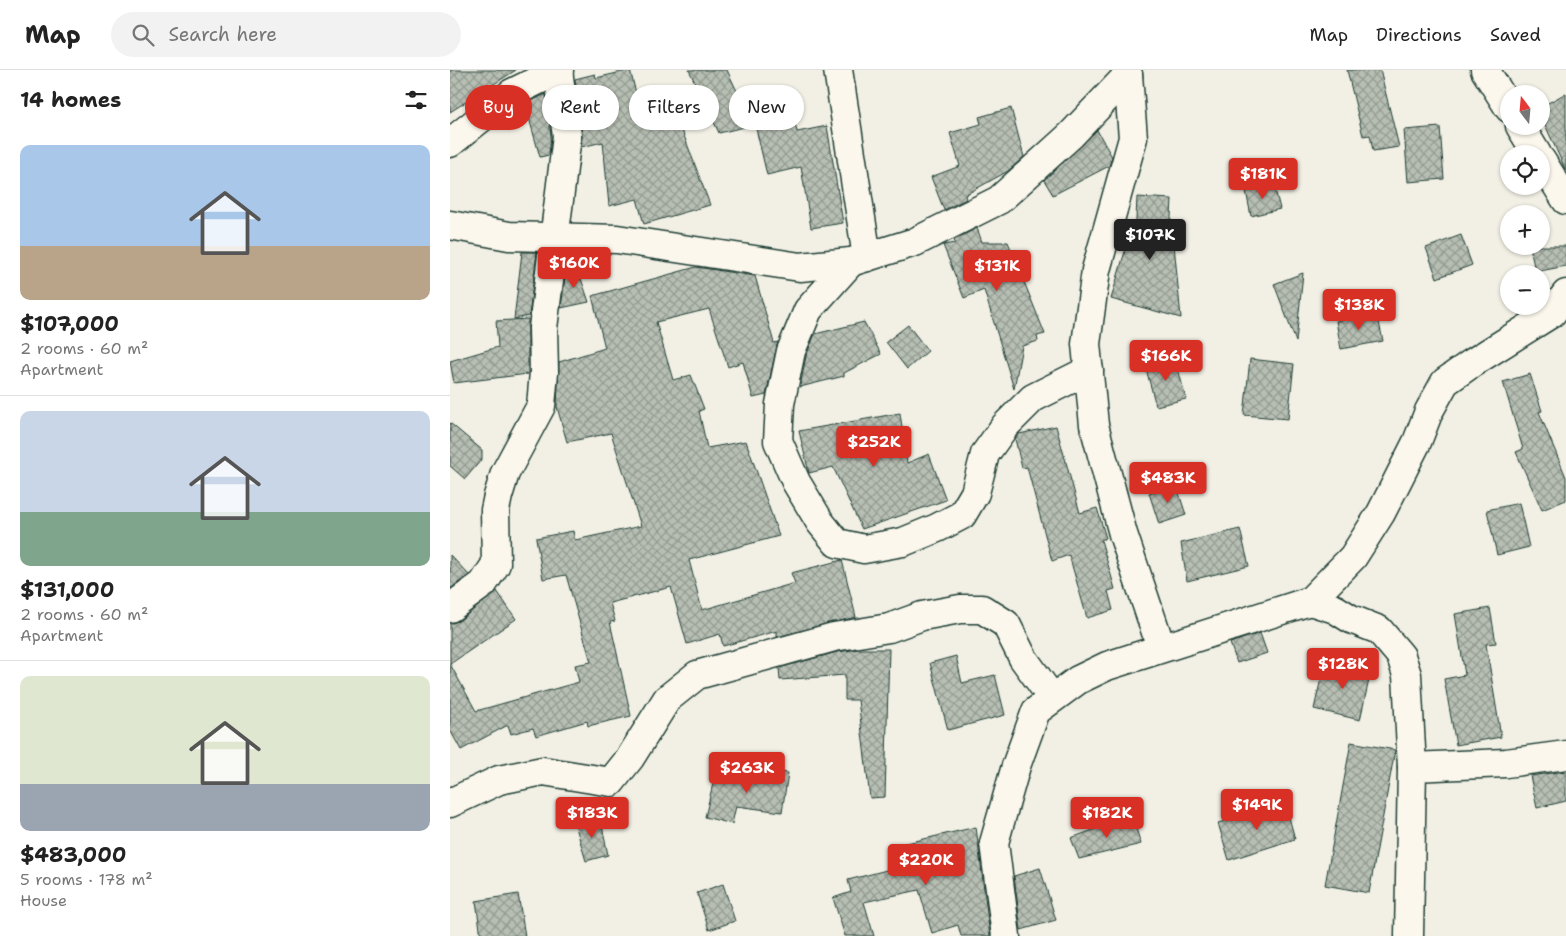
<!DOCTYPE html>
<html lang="en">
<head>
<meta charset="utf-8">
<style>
  body { margin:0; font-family:"Shantell Sans",sans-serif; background:#f2f2f2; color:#222; height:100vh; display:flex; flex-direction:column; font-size:19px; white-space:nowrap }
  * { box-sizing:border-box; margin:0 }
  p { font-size:16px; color:#767676 }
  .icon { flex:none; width:28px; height:28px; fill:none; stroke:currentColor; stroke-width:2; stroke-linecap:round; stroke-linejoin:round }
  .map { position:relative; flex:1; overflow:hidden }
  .drawer { display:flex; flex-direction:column; background:#fff; width:450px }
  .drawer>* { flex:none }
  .guide { position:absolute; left:15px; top:15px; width:475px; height:45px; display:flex; gap:10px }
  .needle { width:32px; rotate:344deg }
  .tools { position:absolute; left:1050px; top:15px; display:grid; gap:10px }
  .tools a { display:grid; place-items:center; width:50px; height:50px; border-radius:50%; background:#fff; box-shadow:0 1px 4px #0004; font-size:25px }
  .price { position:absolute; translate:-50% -42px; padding:0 11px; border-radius:5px; background:#d93025; color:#fff; font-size:16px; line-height:32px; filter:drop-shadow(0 1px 2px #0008) }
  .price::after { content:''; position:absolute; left:50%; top:30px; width:15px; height:11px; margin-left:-8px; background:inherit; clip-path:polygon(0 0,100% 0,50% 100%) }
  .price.current { background:#222; color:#fff }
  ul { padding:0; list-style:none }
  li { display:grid; align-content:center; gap:10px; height:265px; padding:0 20px }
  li+li { border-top:1px solid #e0e0e0 }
  li span { display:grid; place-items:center; height:155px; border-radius:10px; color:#555 }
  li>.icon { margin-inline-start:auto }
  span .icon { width:90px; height:90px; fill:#fffc; stroke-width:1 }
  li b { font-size:21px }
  h2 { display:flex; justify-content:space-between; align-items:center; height:60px; padding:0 20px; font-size:21px }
  .chip { padding:0 18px; border-radius:22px; background:#fff; box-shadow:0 1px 4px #0004; font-size:18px; line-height:45px }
  .chip.current { background:#d93025; color:#fff }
  header { display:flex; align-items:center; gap:30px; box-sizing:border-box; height:70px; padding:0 25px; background:#fff; border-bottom:1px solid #e0e0e0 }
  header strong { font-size:24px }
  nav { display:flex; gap:28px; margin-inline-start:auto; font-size:18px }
  .search { width:350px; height:45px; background:#f2f2f2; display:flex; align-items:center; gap:12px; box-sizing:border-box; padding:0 18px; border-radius:28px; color:#767676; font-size:19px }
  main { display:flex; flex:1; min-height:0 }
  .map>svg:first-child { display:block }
  .building { fill:url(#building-cross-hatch); stroke:#1f3d34 }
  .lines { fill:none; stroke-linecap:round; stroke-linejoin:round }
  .street-casing { stroke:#1f3d34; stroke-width:31 }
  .street { stroke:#fbf7ec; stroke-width:28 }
</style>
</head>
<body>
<header>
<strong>Map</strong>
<div class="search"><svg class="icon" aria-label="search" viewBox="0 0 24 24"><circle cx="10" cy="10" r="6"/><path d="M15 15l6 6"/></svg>Search here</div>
<nav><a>Map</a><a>Directions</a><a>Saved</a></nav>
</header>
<main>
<section class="drawer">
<h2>14 homes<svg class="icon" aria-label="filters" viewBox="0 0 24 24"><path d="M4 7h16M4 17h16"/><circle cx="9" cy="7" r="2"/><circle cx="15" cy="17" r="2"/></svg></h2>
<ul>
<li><span style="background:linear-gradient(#a9c7e8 65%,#b9a48a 0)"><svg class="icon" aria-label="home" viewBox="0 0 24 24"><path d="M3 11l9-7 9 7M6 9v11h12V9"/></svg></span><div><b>$107,000</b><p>2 rooms · 60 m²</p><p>Apartment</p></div></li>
<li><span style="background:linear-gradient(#c9d6e8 65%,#7fa58c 0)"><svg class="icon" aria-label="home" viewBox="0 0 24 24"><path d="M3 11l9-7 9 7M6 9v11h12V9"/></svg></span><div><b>$131,000</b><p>2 rooms · 60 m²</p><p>Apartment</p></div></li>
<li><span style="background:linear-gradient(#dfe7d0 70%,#9aa5b1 0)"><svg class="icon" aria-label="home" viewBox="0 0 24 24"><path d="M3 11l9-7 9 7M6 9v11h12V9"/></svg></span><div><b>$483,000</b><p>5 rooms · 178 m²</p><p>House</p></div></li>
</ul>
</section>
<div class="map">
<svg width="1116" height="866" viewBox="0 0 1116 866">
  <defs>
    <pattern id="building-cross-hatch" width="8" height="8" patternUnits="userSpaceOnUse" patternTransform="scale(1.25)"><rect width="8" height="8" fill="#b7beb3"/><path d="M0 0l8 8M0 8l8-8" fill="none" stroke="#949c92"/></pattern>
  </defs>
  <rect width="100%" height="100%" fill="#f2f0e5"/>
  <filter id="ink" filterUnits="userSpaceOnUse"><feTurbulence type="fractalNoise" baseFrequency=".02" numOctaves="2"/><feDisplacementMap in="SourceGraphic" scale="10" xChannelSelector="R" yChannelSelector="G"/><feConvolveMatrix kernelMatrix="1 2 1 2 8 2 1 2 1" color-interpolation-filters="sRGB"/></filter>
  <g filter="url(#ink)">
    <g class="building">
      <polygon points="0,0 66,0 0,42"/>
      <polygon points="180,0 192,46 206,42 211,60 230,55 260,135 194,154 187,129 159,136 153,72 131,77 132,64 125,9 145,4 146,8"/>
      <polygon points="239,0 277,0 303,55 269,63"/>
      <polygon points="897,0 930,0 949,77 923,81 920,65 913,66"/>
      <polygon points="1116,23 1116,101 1091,46 1091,37"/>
      <polygon points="96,24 101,66 99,85 90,87 75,34"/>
      <polygon points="341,37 347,62 377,56 393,153 361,158 351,97 317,105 303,46"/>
      <polygon points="561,38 574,87 558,101 515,125 516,129 494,140 481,107 510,96 500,63 531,54 529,47"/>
      <polygon points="990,57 994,109 958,112 954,60"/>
      <polygon points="647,60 662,87 659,96 603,125 594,110"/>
      <polygon points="824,115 830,139 801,146 796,121"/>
      <polygon points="687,127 722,129 720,165 723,164 731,248 661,229 678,171 685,171"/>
      <polygon points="527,158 532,172 558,172 595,264 587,266 588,271 572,276 564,319 534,220 514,228 493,175 505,173 504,170"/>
      <polygon points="1011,165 1022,195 987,208 976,178"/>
      <polygon points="1080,176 1116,176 1116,196 1085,202"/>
      <polygon points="72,182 87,182 79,246 64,249"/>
      <polygon points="127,197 139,232 111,238 116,200"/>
      <polygon points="246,197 305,206 324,273 328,272 316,325 303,328 293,292 278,297 259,239 206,252 223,310 241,305 254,339 249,341 257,378 296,371 329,466 239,490 252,540 345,513 341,503 392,490 406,547 327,567 327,561 273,576 270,564 237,574 221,517 160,533 165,551 160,552 181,646 138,656 137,651 86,666 83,658 61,664 58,655 11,680 0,660 0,553 9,551 47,521 66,549 0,594 26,641 129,612 125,595 141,592 116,505 93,509 86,468 123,461 125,470 191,456 161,363 117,372 107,337 109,292 155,278 142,226"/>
      <polygon points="853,203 846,272 824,214"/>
      <polygon points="927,243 933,271 891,279 886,251"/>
      <polygon points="78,249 78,304 4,313 0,291 48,277 46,251"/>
      <polygon points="414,252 431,284 394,303 394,306 350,317 356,286 365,264"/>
      <polygon points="458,255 478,281 457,299 436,272"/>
      <polygon points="725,287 736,329 706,336 695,295"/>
      <polygon points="800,289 844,294 838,349 794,345"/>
      <polygon points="1080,304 1092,341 1089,342 1116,407 1116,430 1092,440 1066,382 1073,379 1053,312"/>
      <polygon points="450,343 457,393 479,384 496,430 412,459 383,397 359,403 349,361"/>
      <polygon points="0,353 32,380 32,389 15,409 0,396"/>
      <polygon points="606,356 630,443 647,438 656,468 651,470 665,519 658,521 663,540 637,548 619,485 602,491 577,397 572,398 565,369 569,364"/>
      <polygon points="726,414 736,445 709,454 699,423"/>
      <polygon points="1069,433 1079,477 1047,485 1037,440"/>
      <polygon points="790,459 799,496 737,511 731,473"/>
      <polygon points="0,485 19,505 0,519"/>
      <polygon points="1040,538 1046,573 1036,574 1051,667 1006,675 994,609 1015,605 1005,544"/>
      <polygon points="810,563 817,583 787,593 780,573"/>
      <polygon points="410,579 439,579 435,727 420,728 408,630 395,630 395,605 330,610 329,598 387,582"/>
      <polygon points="506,586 512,613 545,605 555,645 498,660 480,593"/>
      <polygon points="875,591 921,601 910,650 864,639"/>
      <polygon points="901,672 945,680 919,823 875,815"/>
      <polygon points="301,698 338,703 332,742 286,736 282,754 255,747 265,705 299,713"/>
      <polygon points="1116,701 1116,731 1087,738 1080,706"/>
      <polygon points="835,733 845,769 779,790 768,753"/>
      <polygon points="150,746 158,785 136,791 125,754"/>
      <polygon points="682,746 691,774 629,789 621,768"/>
      <polygon points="526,757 540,866 511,866 508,855 482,863 469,820 414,832 424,866 395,866 383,828 401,822 398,810 452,796 448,775"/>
      <polygon points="590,798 606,850 571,860 564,806"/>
      <polygon points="273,814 285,851 259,860 247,823"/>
      <polygon points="68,824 75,866 31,866 26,831"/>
    </g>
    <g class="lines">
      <defs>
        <g id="street">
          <polyline points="388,0 417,187"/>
          <polyline points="1035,0 1059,38"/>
          <polyline points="678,5 683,68 646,200 636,274 644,355 673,464 711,577"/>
          <polyline points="1070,56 1087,84"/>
          <polyline points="0,73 62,23 109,0"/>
          <polyline points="1091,90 1116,130"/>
          <polyline points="0,155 59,166 167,169 350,197 401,192 465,172 549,130 621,65 678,5 676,0"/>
          <polyline points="401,192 358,240 341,281 330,334 328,371 346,412 370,452 387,473 414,479 453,472 487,458 512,445 525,423 535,384 555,356 583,328 639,300"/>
          <polyline points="860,531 885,539 901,549 929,560 951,586 957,605 962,697 959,866"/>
          <polyline points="0,538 33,514 46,494 45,440 48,426 55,403 91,336 94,302 93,258 117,66 108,0"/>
          <polyline points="962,697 1056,693 1116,685"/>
          <polyline points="0,733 49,710 93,701 161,712 180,688 217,629 247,605 384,567 439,558 472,546 510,539 532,539 556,554 573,588 602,628"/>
          <polyline points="556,866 544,773 566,696 586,641 628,610 657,596 860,531 903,487 931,443 967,372 979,341 995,312 1022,293 1102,243 1116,224"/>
        </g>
      </defs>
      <use href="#street" class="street-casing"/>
      <use href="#street" class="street"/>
    </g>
  </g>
</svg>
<div class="tools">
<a><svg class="needle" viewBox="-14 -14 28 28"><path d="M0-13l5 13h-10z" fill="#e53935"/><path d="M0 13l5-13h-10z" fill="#767676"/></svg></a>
<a><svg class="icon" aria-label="locate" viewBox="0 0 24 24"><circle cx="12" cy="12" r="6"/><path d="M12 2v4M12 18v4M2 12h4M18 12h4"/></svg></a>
<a>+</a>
<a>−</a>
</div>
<b class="price" style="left:813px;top:130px">$181K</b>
<b class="price current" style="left:700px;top:191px">$107K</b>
<b class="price" style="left:124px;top:219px">$160K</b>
<b class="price" style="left:547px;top:222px">$131K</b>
<b class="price" style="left:909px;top:261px">$138K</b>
<b class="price" style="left:716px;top:312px">$166K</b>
<b class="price" style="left:424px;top:398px">$252K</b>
<b class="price" style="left:718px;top:434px">$483K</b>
<b class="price" style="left:893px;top:620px">$128K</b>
<b class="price" style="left:297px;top:724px">$263K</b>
<b class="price" style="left:807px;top:761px">$149K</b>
<b class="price" style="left:142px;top:769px">$183K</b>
<b class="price" style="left:657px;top:769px">$182K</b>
<b class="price" style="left:476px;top:816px">$220K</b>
<div class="guide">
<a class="chip current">Buy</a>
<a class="chip">Rent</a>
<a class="chip">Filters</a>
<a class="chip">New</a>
</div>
</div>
</main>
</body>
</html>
